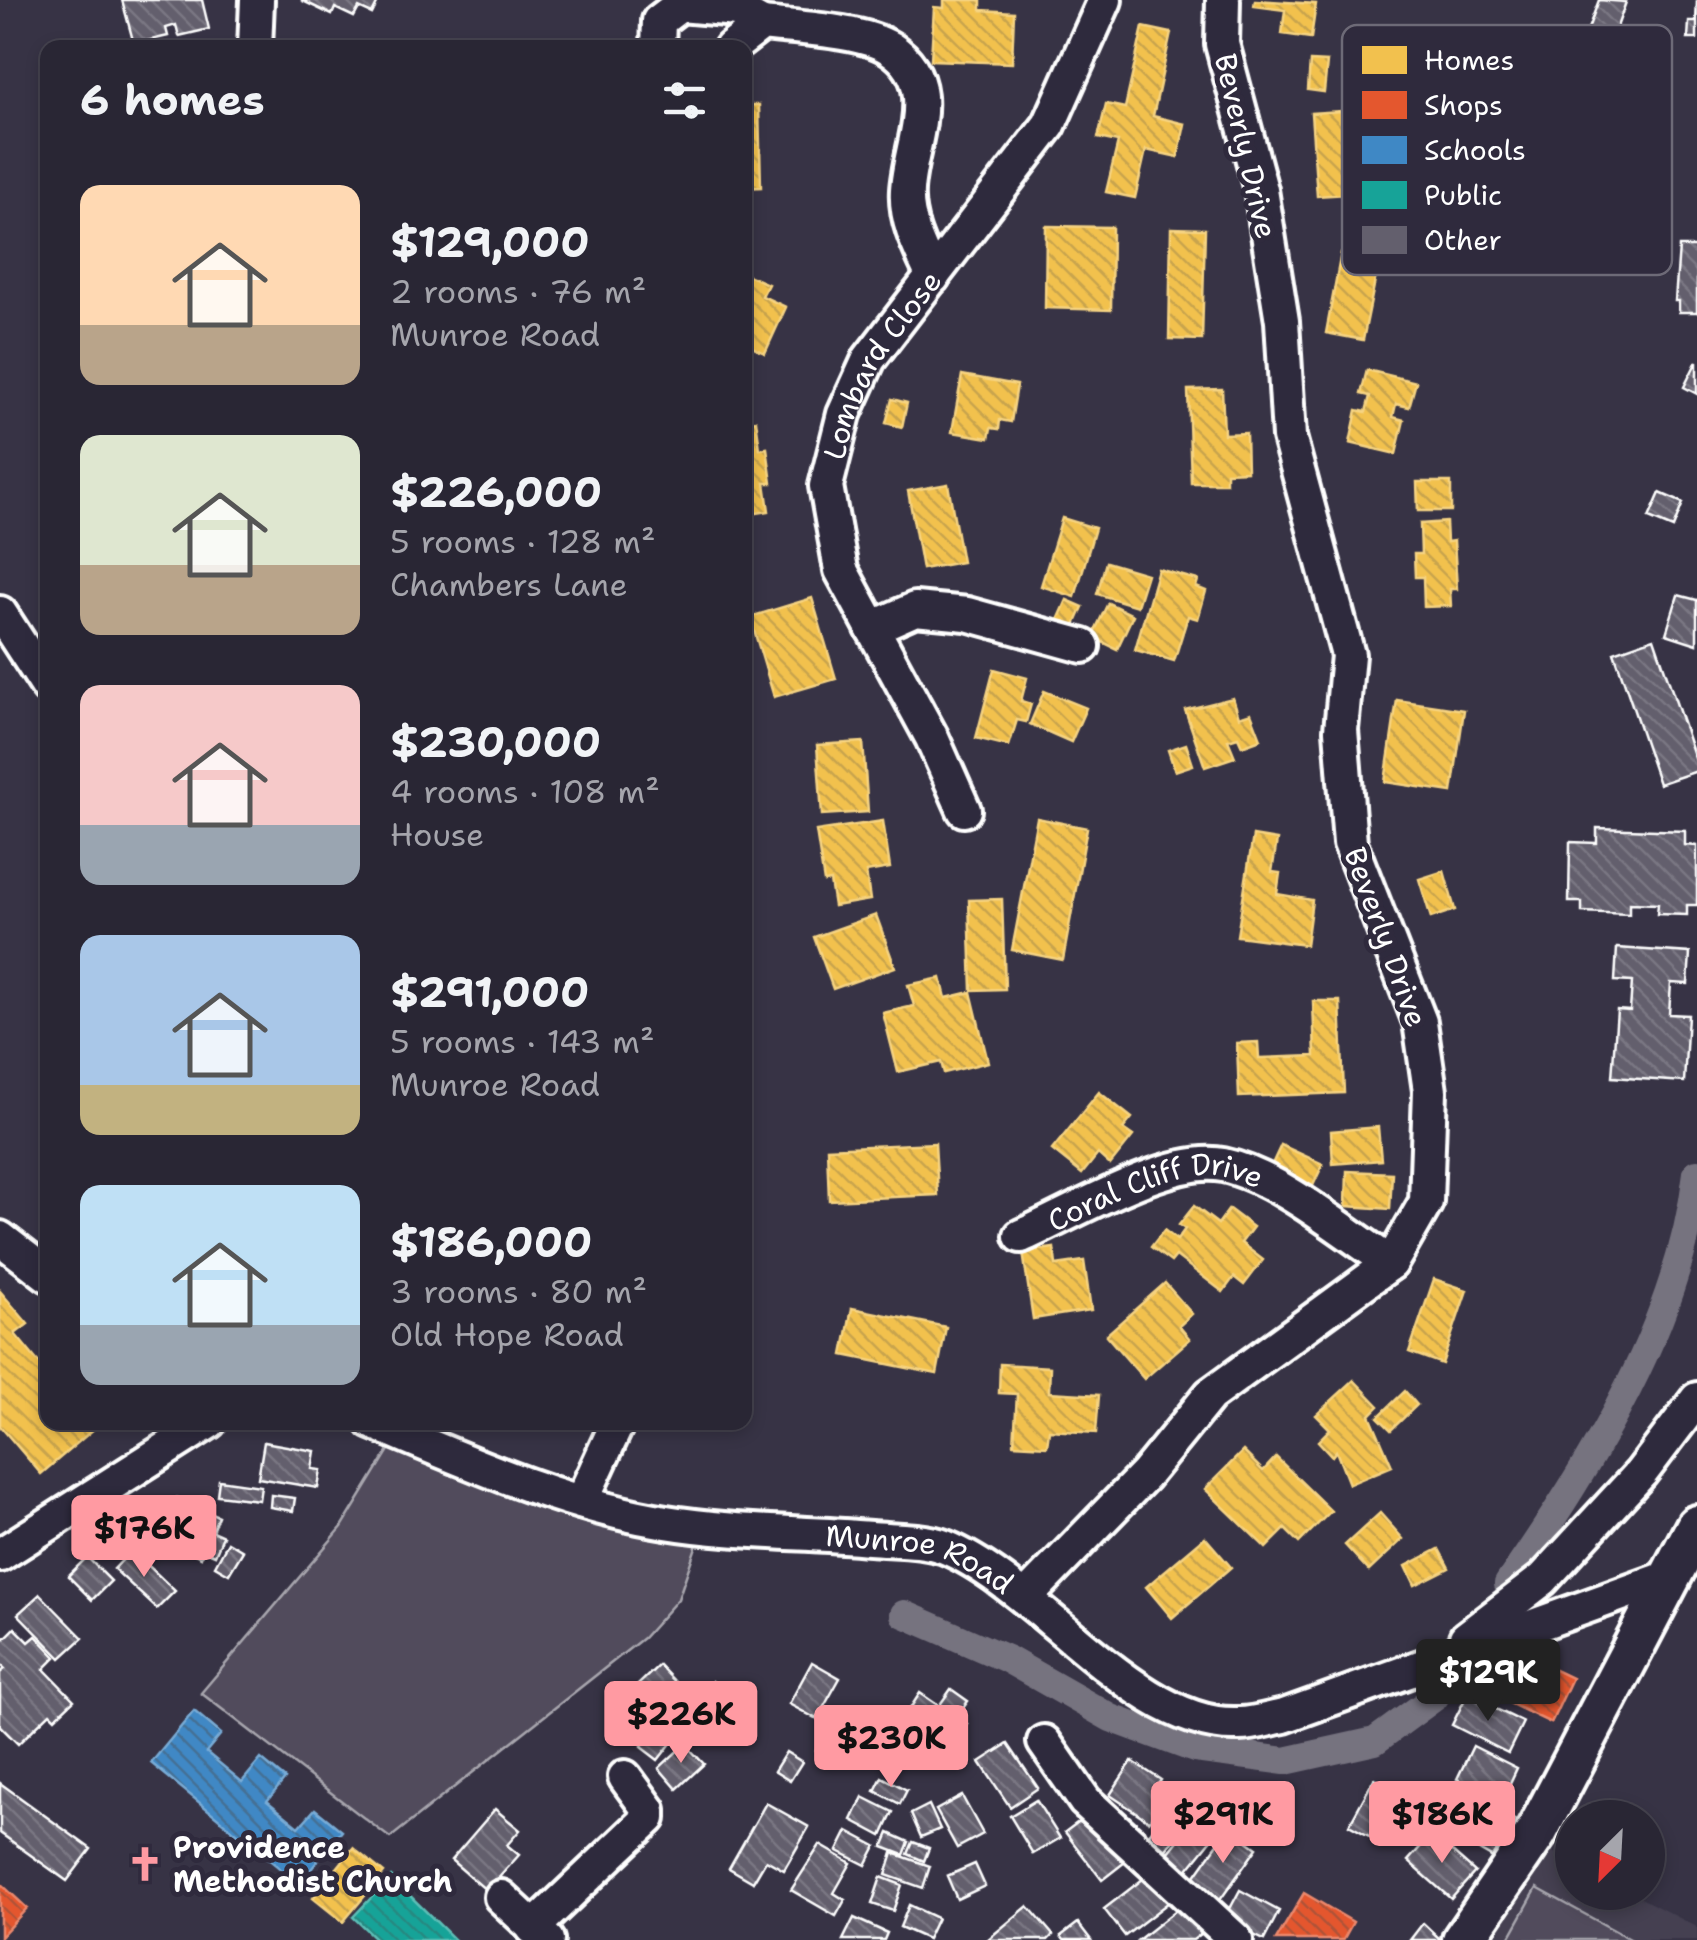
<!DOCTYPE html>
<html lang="en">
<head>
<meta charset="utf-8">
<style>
  body { margin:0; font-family:"Shantell Sans",sans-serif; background:#312e3c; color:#f1f3f6; height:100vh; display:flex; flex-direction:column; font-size:38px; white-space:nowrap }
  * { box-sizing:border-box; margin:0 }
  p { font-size:32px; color:#a5a5ac }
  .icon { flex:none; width:55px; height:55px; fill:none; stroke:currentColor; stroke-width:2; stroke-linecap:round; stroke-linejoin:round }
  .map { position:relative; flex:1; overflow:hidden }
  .sheet { position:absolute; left:40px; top:40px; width:712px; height:1390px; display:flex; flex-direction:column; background:#292634; border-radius:20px; box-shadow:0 5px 15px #0003,0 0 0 2px #45434f }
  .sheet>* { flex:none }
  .needle { width:65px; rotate:204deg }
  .fabs { position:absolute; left:1555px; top:1800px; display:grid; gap:20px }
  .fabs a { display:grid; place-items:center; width:110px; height:110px; border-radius:50%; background:#292634; box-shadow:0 5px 15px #0003,0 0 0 2px #45434f; font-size:50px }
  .price { position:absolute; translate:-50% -85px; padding:0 22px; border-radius:10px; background:#ff9aa2; color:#111; font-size:32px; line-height:65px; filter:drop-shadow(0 2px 5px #0008) }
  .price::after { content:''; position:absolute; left:50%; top:60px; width:30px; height:22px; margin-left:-15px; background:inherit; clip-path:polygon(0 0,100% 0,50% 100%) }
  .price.selected { background:#222; color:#fff }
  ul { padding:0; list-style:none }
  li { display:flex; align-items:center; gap:30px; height:250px; padding:0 40px }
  li span { display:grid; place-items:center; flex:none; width:280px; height:200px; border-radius:20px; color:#555 }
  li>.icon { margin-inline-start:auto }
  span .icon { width:120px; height:120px; fill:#fffc; stroke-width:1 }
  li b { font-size:42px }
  h2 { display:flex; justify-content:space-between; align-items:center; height:120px; padding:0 40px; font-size:42px }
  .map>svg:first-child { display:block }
  .built { fill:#444051 }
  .park { fill:#514c5c; stroke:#a8a6ae; stroke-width:2.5 }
  .homes { fill:url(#homes-back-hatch); stroke:#f6d483; stroke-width:2.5 }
  .shops { fill:url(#shops-back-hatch); stroke:#ec896d; stroke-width:2.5 }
  .schools { fill:url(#schools-back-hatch); stroke:#79acd6; stroke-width:2.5 }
  .public { fill:url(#public-back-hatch); stroke:#5dbfb7; stroke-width:2.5 }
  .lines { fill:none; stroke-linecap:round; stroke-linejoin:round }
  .canal { stroke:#76737f; stroke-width:28 }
  .building { fill:url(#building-back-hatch); stroke:#fff; stroke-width:2.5 }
  .minor-casing { stroke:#fff; stroke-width:40 }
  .major-casing { stroke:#fff; stroke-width:48 }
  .minor { stroke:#2f2a3d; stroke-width:32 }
  .major { stroke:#2f2a3d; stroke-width:40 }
  .labels { text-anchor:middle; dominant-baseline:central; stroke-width:10; stroke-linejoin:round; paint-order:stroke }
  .street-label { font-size:30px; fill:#fff; stroke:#2f2a3d }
  .poi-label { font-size:30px; font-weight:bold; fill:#fff; stroke:#2f2a3d; text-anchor:start }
  .key { fill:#2f2a3d; stroke:#6d6a77; stroke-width:2.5 }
  .key-label { font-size:28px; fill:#fff }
</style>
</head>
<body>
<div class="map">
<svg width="1697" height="1940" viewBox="0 0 1697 1940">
  <defs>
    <pattern id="homes-back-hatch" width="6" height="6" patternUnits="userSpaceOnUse" patternTransform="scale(2.5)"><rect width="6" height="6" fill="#f2c14e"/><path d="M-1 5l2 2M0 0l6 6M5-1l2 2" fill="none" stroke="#c8a44e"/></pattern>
    <pattern id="shops-back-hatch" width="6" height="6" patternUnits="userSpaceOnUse" patternTransform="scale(2.5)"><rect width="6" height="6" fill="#e4572e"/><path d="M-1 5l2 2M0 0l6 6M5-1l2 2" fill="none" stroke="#af5338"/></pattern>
    <pattern id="schools-back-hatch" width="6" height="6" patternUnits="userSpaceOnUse" patternTransform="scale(2.5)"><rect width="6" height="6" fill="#3f88c5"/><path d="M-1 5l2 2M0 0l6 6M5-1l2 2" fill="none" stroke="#447095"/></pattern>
    <pattern id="public-back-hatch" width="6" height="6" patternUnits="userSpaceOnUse" patternTransform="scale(2.5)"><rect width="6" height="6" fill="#17a398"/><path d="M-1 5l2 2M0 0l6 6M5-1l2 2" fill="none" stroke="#278981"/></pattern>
    <pattern id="building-back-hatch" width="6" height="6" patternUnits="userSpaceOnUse" patternTransform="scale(2.5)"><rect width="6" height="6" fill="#635f6d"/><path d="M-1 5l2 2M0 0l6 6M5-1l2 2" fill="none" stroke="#7a7783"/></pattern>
  </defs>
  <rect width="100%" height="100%" fill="#373345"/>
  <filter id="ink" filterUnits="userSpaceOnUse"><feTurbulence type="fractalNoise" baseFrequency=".01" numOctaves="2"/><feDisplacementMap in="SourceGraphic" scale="20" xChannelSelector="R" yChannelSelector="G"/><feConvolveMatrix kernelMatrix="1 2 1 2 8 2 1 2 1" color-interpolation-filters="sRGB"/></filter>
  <g filter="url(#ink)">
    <polygon class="built" points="1537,1844 1572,1862 1572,1892 1631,1893 1697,1927 1697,1940 1477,1940"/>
    <g class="park">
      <polygon points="392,1445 590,1517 697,1544 678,1599 643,1638 390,1838 201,1693 342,1527"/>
      <polygon points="1537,1888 1632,1940 1508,1940"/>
    </g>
    <g class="homes">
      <polygon points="944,0 981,0 981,10 1014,12 1012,63 931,60 934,7 944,8"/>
      <polygon points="1255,0 1316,4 1311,38 1282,34 1285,10 1254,6"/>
      <polygon points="1143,27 1171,33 1153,116 1185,124 1178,157 1146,150 1135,198 1106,192 1118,142 1098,138 1106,104 1125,108"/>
      <polygon points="1310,61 1327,62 1324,92 1308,90"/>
      <polygon points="745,105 759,105 761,187 745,188"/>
      <polygon points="1341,111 1347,194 1317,196 1311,113"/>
      <polygon points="1046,226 1112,227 1111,310 1045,308"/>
      <polygon points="1171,228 1205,229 1202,340 1169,339"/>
      <polygon points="1341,253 1379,261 1363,340 1326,333"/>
      <polygon points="745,274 768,284 762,296 786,307 765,353 745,344"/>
      <polygon points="1367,370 1416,382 1409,407 1396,404 1393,417 1404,420 1396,454 1350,443 1357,410 1366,412 1370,396 1361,394"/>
      <polygon points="962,375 1017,385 1011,422 1000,420 999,429 991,428 989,438 952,432"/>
      <polygon points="1222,389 1224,434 1246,433 1247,471 1226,472 1226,483 1191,483 1188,390"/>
      <polygon points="892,399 907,403 902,427 886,423"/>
      <polygon points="756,420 760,449 767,448 772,483 765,483 769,511 745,515 745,422"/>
      <polygon points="1417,482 1451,482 1451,511 1418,511"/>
      <polygon points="948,484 962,562 922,569 908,491"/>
      <polygon points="1062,518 1095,528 1075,597 1041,586"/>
      <polygon points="1446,522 1447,542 1454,541 1457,589 1450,589 1451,606 1424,607 1423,577 1415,577 1414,554 1421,554 1420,524"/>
      <polygon points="1106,562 1147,574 1137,606 1097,594"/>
      <polygon points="1158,569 1198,580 1196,587 1206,591 1198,619 1188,616 1174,661 1135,650"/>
      <polygon points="812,598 836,679 774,697 750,617"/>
      <polygon points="1067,600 1083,607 1071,634 1055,627"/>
      <polygon points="1108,603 1133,615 1117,649 1092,637"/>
      <polygon points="994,669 1027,678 1021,701 1031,704 1026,722 1017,720 1009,746 976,738"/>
      <polygon points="1044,691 1086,708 1071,742 1030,724"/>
      <polygon points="1233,698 1239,717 1251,713 1261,739 1242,746 1238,737 1228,740 1235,757 1205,767 1185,710"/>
      <polygon points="1397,700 1464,710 1452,792 1385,782"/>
      <polygon points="863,742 868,812 822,815 817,745"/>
      <polygon points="1186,744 1193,765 1175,771 1168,750"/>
      <polygon points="1037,818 1087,828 1063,960 1012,950"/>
      <polygon points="883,821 890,868 866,872 870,900 834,906 830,881 824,882 816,831"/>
      <polygon points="1253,836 1277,840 1272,872 1280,873 1277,894 1312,900 1306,945 1237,936"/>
      <polygon points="1444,871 1455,910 1431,918 1419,879"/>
      <polygon points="1002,899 1005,989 972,990 969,900"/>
      <polygon points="876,915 895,967 833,989 814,937"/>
      <polygon points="941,978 946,998 971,992 988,1062 944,1073 941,1062 898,1072 883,1013 914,1006 908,985"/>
      <polygon points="1313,1001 1340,1001 1344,1093 1239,1097 1237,1043 1258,1042 1259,1058 1315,1056"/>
      <polygon points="1099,1092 1132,1118 1123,1129 1133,1136 1110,1165 1098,1154 1082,1174 1052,1150"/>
      <polygon points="1378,1127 1381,1160 1333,1164 1331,1131"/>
      <polygon points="935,1143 938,1195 829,1200 827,1148"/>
      <polygon points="1281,1145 1323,1164 1310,1192 1268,1173"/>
      <polygon points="1347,1171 1392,1173 1390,1209 1346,1206"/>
      <polygon points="1194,1206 1218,1224 1229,1209 1253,1227 1241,1243 1263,1260 1244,1285 1234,1277 1223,1292 1176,1256 1171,1262 1151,1247 1164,1230 1177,1240 1185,1229 1179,1225"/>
      <polygon points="1054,1248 1056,1265 1084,1261 1091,1310 1033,1319 1023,1252"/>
      <polygon points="1434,1279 1467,1290 1442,1364 1409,1352"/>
      <polygon points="1165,1283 1192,1314 1179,1326 1190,1339 1144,1379 1106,1335"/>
      <polygon points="0,1291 28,1324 15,1334 39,1363 48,1355 48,1422 102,1422 41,1474 0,1426"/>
      <polygon points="852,1308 946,1327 937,1374 843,1355"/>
      <polygon points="1000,1364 1050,1367 1049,1392 1099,1395 1096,1433 1049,1430 1047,1446 1014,1444 1017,1394 999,1393"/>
      <polygon points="1354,1380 1379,1406 1370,1415 1392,1466 1349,1484 1336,1451 1332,1456 1318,1441 1330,1429 1316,1415"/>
      <polygon points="1405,1391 1417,1405 1391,1430 1378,1417"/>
      <polygon points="1243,1451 1263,1471 1276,1457 1331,1511 1299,1543 1285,1529 1266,1548 1205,1489"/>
      <polygon points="1380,1513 1403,1539 1369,1571 1345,1545"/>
      <polygon points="1205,1537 1231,1567 1172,1618 1146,1587"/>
      <polygon points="1439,1549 1449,1568 1415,1585 1406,1566"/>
      <polygon points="353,1848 384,1873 343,1922 313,1898"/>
    </g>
    <g class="shops">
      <polygon points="1513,1650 1572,1678 1551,1723 1492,1695"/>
      <polygon points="0,1883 27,1908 0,1937"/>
      <polygon points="1304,1893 1353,1922 1343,1940 1276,1940"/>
    </g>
    <polygon class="schools" points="194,1711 221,1734 206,1752 242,1782 261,1759 285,1779 267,1801 299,1827 315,1809 342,1831 299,1884 151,1763"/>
    <polygon class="public" points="391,1877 455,1940 377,1940 353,1917"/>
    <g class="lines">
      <g class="canal">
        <path d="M1508,1584C1593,1460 1679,1325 1697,1173"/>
        <polyline points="904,1614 1007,1659 1111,1718 1195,1749 1285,1761 1375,1741 1435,1697"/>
      </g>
    </g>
    <g class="building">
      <polygon points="122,0 202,0 209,29 179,36 176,25 166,28 168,36 134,44"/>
      <polygon points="301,0 379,0 372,14 359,8 354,17 335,8 332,15"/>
      <polygon points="1599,0 1626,2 1606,57 1581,47"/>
      <polygon points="1697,0 1697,39 1688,39 1689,22 1696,22"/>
      <polygon points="1679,247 1697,247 1697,312 1679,312 1679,301 1675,301"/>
      <polygon points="1697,361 1697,394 1684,387"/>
      <polygon points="1660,493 1683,503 1673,528 1649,518"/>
      <polygon points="1678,595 1697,600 1697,644 1666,634"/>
      <polygon points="1654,638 1697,764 1697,771 1659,784 1614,652"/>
      <polygon points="1597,828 1685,831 1685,845 1697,846 1697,905 1687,905 1687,915 1657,914 1658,904 1629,903 1629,914 1582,912 1582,902 1569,902 1570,842 1597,843"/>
      <polygon points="1617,948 1690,953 1688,984 1671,983 1669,1014 1688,1015 1684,1082 1612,1077 1617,1010 1630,1011 1632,982 1615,981"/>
      <polygon points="264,1442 315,1451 312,1469 321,1470 318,1488 258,1478"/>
      <polygon points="219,1480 261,1486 259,1500 217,1495"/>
      <polygon points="271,1495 295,1498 293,1511 270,1507"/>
      <polygon points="177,1498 218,1516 212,1531 223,1536 215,1555 203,1550 201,1557 159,1538"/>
      <polygon points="228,1542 243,1551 229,1574 215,1566"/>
      <polygon points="132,1550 175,1591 157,1609 114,1569"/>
      <polygon points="87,1557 111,1581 92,1600 68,1576"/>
      <polygon points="40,1594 83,1638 61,1658 18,1614"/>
      <polygon points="15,1628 29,1642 36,1636 56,1657 44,1669 74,1700 55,1718 50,1713 18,1744 0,1726 0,1673 5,1669 0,1664 0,1643"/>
      <polygon points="812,1662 840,1678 817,1719 789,1704"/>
      <polygon points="659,1665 678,1685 641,1720 622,1700"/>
      <polygon points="712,1681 746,1698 737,1715 703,1698"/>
      <polygon points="951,1689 968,1701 956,1718 967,1724 958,1738 911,1707 920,1693 939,1706"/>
      <polygon points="1467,1695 1523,1722 1508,1753 1452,1725"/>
      <polygon points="674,1704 690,1713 679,1730 663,1720"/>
      <polygon points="843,1712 866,1728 839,1766 816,1750"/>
      <polygon points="659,1723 676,1737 658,1760 641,1747"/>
      <polygon points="685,1744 704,1764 677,1789 659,1768"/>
      <polygon points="1008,1744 1038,1788 1010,1807 980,1762"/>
      <polygon points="1473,1746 1517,1768 1502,1800 1457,1779"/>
      <polygon points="786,1752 802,1762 790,1781 774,1771"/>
      <polygon points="1132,1761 1161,1780 1154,1790 1165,1797 1149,1821 1110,1795"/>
      <polygon points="882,1777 907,1790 900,1804 875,1791"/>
      <polygon points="1374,1779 1398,1793 1373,1838 1349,1825"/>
      <polygon points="0,1783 91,1849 67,1881 0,1833"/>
      <polygon points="1172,1794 1195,1810 1182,1827 1160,1811"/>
      <polygon points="1470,1795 1516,1821 1495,1859 1449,1833"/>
      <polygon points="962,1796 983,1834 957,1848 936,1810"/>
      <polygon points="863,1797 893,1812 882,1836 852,1820"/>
      <polygon points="1036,1800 1060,1838 1033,1854 1010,1816"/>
      <polygon points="766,1803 809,1827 784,1870 766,1860 753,1882 729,1868"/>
      <polygon points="929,1805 940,1829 921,1837 911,1814"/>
      <polygon points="495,1809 520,1830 507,1845 519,1855 487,1891 451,1860"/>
      <polygon points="1089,1814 1125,1862 1102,1880 1065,1832"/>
      <polygon points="1198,1816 1218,1832 1180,1879 1160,1863"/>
      <polygon points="1161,1818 1179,1833 1160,1857 1142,1843"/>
      <polygon points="1229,1828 1257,1848 1218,1903 1190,1883"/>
      <polygon points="848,1831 876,1846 866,1865 838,1851"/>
      <polygon points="889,1833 909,1842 904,1855 883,1847"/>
      <polygon points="1432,1834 1475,1872 1451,1899 1408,1861"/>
      <polygon points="913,1842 929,1848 924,1861 908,1854"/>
      <polygon points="820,1845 851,1863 834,1893 845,1900 836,1916 791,1890"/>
      <polygon points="893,1853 930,1866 923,1888 886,1875"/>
      <polygon points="975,1864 985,1886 957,1899 947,1876"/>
      <polygon points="1152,1872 1173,1899 1125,1936 1104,1909"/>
      <polygon points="881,1877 902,1885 893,1911 872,1904"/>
      <polygon points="1240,1890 1279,1911 1264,1940 1224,1920"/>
      <polygon points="909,1905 937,1918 927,1939 900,1927"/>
      <polygon points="1028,1906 1053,1935 1048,1940 987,1940"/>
      <polygon points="1180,1907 1201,1934 1193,1940 1138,1940"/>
      <polygon points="854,1918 887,1933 884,1940 843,1940"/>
      <polygon points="1078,1923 1091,1940 1064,1940 1061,1936"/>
      <polygon points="1423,1923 1440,1939 1439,1940 1410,1940"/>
    </g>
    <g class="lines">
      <defs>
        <g id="minor">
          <polyline points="255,48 257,0"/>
          <polyline points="658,48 659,21 680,5 737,10 762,24"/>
          <path d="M731,48L762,24C796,28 862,30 890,48C944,83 910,141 907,190C905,221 920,249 933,277"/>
          <polyline points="0,613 48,687"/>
          <polyline points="872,628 915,609 967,614 1083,646"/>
          <path id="s1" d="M964,810L932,738L841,570L826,486L844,414L869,359L1049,125L1105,0"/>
          <path id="s2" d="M1021,1236C1071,1214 1171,1154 1223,1165C1279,1177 1343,1232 1391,1263"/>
          <polyline points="0,1238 48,1275"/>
          <path id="s3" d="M372,1422C466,1461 564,1506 666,1522C732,1533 803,1532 870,1538C893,1540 923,1539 945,1547C1040,1586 1137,1729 1239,1724C1254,1724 1269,1719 1284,1716L1669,1577"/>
          <polyline points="581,1502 618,1422"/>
          <polyline points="0,1555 209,1422"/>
          <polyline points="1027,1596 1145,1475 1210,1395 1391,1263 1426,1202 1430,1091 1420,1022 1350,843 1341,730 1348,655 1289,437 1282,321 1261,190 1222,44 1223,0"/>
          <polyline points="1466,1638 1543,1579 1641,1473 1697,1399"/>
          <polyline points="1044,1742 1085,1801 1236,1940"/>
          <polyline points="501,1897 547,1940"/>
          <polyline points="533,1928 649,1818 649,1810 625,1777"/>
        </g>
        <polyline id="major" points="1463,1940 1536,1833 1697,1526"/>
      </defs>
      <use href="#minor" class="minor-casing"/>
      <use href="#major" class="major-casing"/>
      <use href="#minor" class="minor"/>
      <use href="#major" class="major"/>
    </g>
  </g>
  <defs>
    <symbol id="church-bare" viewBox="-9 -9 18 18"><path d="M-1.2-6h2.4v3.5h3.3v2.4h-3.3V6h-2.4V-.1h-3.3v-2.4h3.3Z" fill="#ff9aa2" stroke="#2f2a3d" stroke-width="2.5" paint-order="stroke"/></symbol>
  </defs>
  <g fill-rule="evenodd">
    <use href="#church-bare" x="120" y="1839" width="50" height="50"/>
  </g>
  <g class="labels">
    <g class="street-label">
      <text transform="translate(1246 146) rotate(77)">Beverly Drive</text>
      <text stroke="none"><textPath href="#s1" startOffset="490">Lombard Close</textPath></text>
      <text transform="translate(1386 937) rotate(70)">Beverly Drive</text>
      <text stroke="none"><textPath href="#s2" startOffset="145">Coral Cliff Drive</textPath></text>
      <text stroke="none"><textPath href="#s3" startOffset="570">Munroe Road</textPath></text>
    </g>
    <g class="poi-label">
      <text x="173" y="1847">Providence<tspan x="173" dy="34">Methodist Church</tspan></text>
    </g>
  </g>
  <rect x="1342" y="25" width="330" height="250" rx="15" class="key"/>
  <rect x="1362" y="46" width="45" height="28" fill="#f2c14e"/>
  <rect x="1362" y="91" width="45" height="28" fill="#e4572e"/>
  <rect x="1362" y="136" width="45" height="28" fill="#3f88c5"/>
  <rect x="1362" y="181" width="45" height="28" fill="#17a398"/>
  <rect x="1362" y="226" width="45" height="28" fill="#635f6d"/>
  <g class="key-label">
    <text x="1424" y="70">Homes</text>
    <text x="1424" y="115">Shops</text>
    <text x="1424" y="160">Schools</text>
    <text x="1424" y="205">Public</text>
    <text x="1424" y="250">Other</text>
  </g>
</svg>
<div class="fabs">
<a><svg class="needle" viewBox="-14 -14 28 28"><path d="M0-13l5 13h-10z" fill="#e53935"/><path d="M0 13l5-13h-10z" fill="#a5a5ac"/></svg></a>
</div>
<b class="price" style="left:144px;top:1580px">$176K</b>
<b class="price selected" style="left:1488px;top:1724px">$129K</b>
<b class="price" style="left:681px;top:1766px">$226K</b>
<b class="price" style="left:891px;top:1790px">$230K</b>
<b class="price" style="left:1223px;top:1866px">$291K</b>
<b class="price" style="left:1442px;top:1866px">$186K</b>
<section class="sheet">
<h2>6 homes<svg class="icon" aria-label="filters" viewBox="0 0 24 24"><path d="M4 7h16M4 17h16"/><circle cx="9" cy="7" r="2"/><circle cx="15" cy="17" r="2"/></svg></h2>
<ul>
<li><span style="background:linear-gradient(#ffd9b3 70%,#b9a48a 0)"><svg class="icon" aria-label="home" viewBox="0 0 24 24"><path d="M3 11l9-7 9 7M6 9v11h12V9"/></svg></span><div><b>$129,000</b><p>2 rooms · 76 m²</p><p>Munroe Road</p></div></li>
<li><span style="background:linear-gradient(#dfe7d0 65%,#b9a48a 0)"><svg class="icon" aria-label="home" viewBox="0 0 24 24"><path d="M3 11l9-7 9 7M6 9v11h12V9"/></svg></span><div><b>$226,000</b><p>5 rooms · 128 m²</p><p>Chambers Lane</p></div></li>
<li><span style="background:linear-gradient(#f6c9c9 70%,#9aa5b1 0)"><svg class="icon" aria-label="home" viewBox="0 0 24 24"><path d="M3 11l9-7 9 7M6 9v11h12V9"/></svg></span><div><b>$230,000</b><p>4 rooms · 108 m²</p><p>House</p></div></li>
<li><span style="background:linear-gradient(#a9c7e8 75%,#c2b280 0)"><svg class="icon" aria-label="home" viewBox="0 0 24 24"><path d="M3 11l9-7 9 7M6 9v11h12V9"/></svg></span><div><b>$291,000</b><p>5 rooms · 143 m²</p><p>Munroe Road</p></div></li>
<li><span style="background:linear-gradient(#bfe0f5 70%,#9aa5b1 0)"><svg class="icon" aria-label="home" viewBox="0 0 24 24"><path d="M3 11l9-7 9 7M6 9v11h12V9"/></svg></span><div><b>$186,000</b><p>3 rooms · 80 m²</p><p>Old Hope Road</p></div></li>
</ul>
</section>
</div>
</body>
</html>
